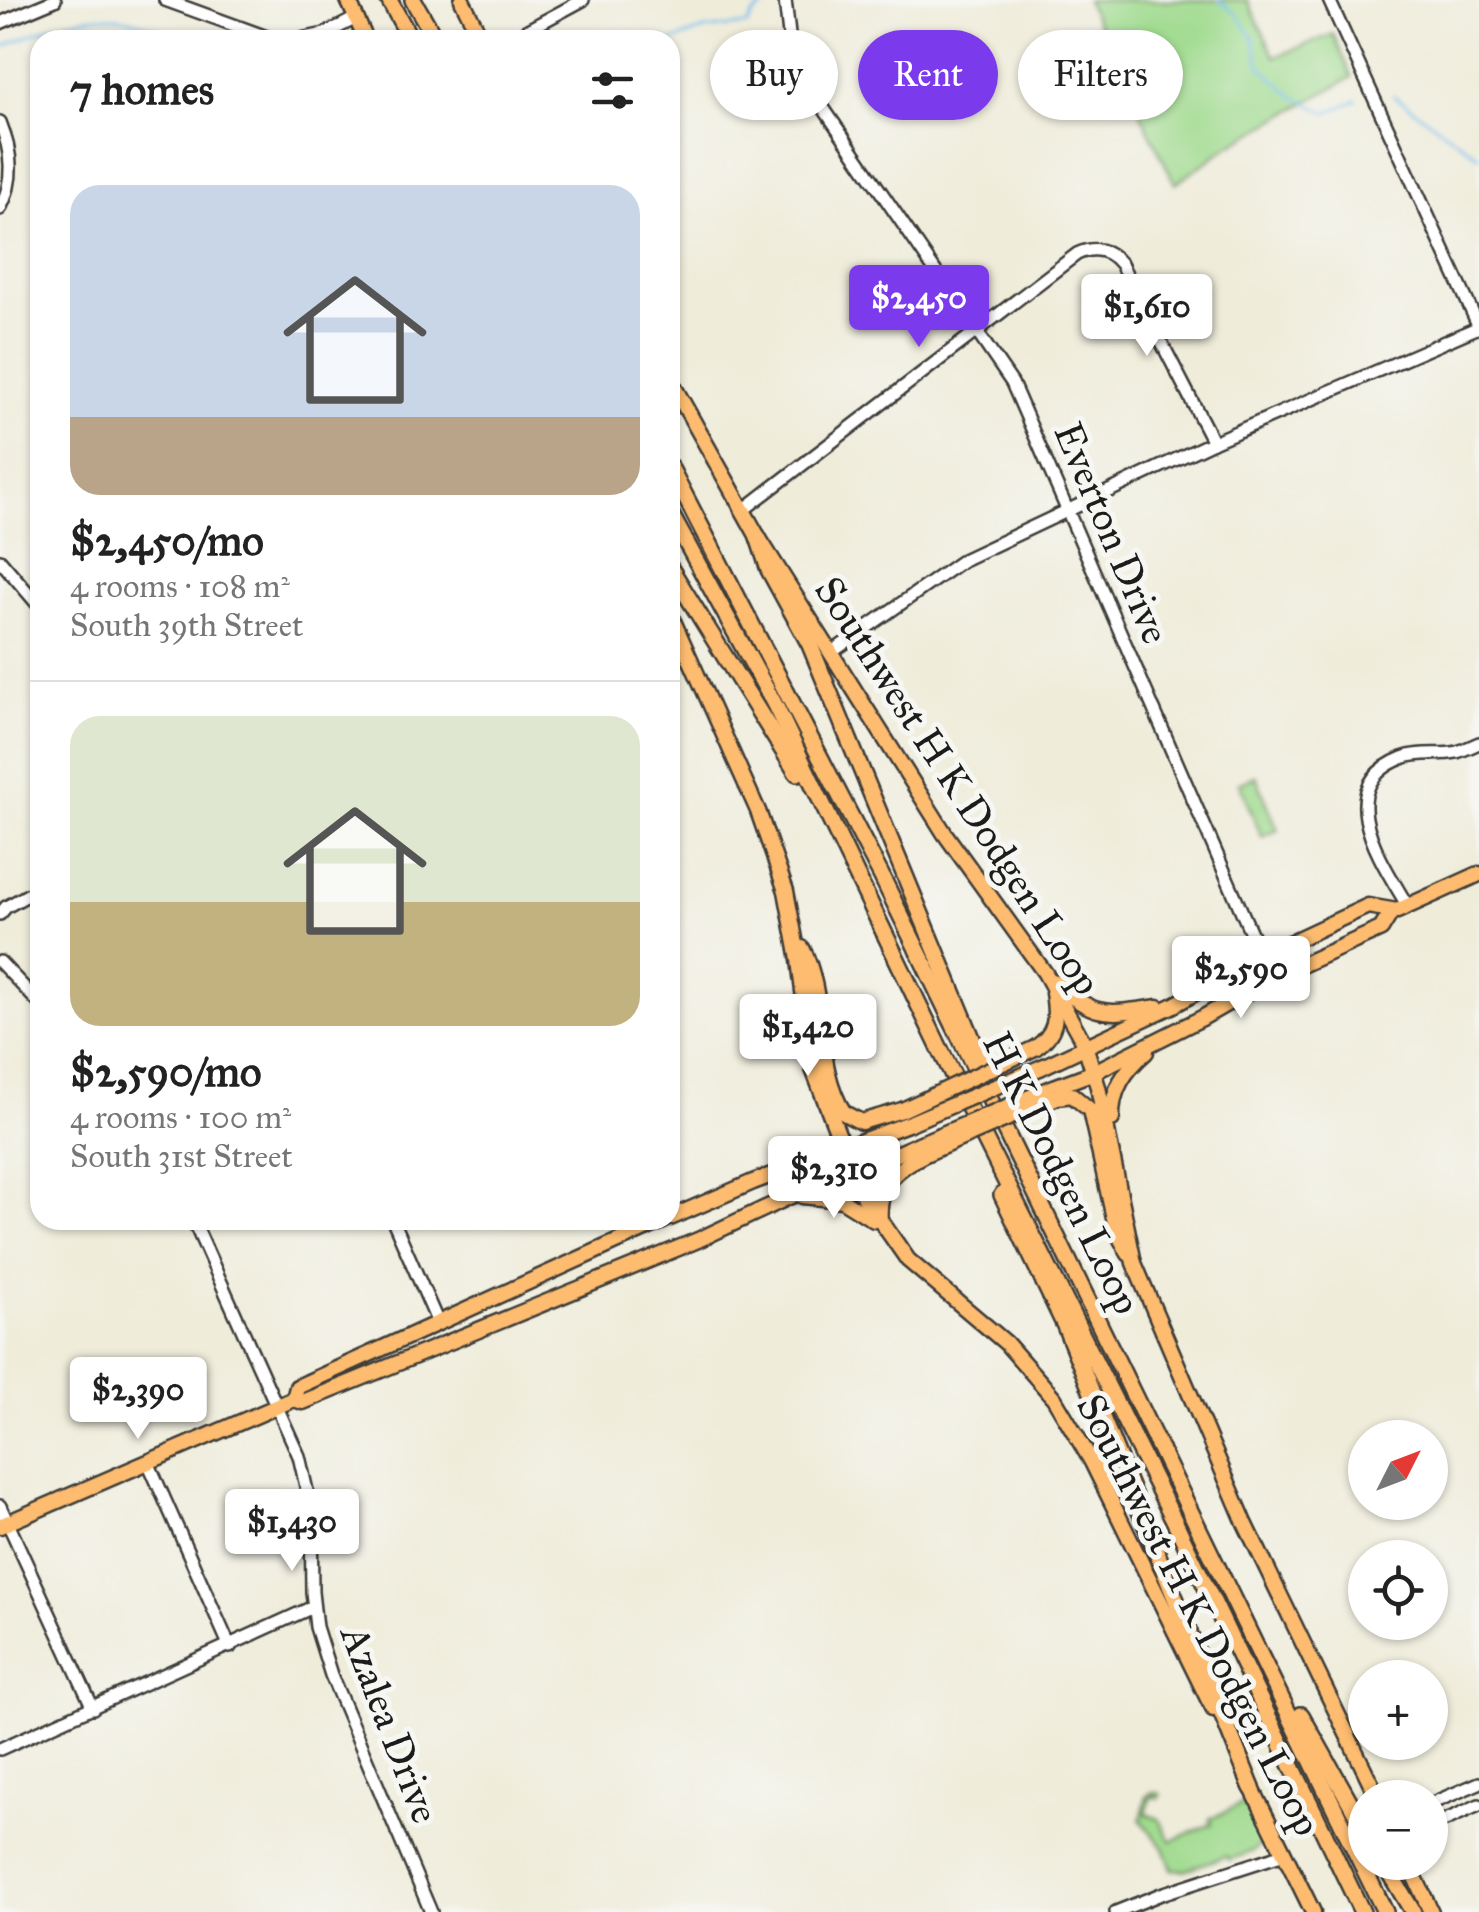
<!DOCTYPE html>
<html lang="en">
<head>
<meta charset="utf-8">
<style>
  body { margin:0; font-family:"IM FELL Great Primer",serif; background:#f2f2f2; color:#222; height:100vh; display:flex; flex-direction:column; font-size:38px; white-space:nowrap }
  * { box-sizing:border-box; margin:0 }
  p { font-size:32px; color:#767676 }
  .icon { flex:none; width:55px; height:55px; fill:none; stroke:currentColor; stroke-width:2; stroke-linecap:round; stroke-linejoin:round }
  .map { position:relative; flex:1; overflow:hidden }
  .sheet { position:absolute; left:30px; top:30px; width:650px; height:1200px; display:flex; flex-direction:column; background:#fff; border-radius:30px; box-shadow:0 2px 8px #0004 }
  .sheet>* { flex:none }
  .hud { position:absolute; left:710px; top:30px; width:618px; height:90px; display:flex; gap:20px }
  .needle { width:65px; rotate:48deg }
  .buttons { position:absolute; left:1348px; top:1420px; display:grid; gap:20px }
  .buttons a { display:grid; place-items:center; width:100px; height:100px; border-radius:50%; background:#fff; box-shadow:0 2px 8px #0004; font-size:50px }
  .price { position:absolute; translate:-50% -85px; padding:0 22px; border-radius:10px; background:#fff; color:#222; font-size:32px; line-height:65px; filter:drop-shadow(0 2px 5px #0008) }
  .price::after { content:''; position:absolute; left:50%; top:60px; width:30px; height:22px; margin-left:-15px; background:inherit; clip-path:polygon(0 0,100% 0,50% 100%) }
  .price.active { background:#7c3aed; color:#fff }
  ul { padding:0; list-style:none }
  li { display:grid; align-content:center; gap:20px; height:530px; padding:0 40px }
  li+li { border-top:2px solid #e0e0e0 }
  li span { display:grid; place-items:center; height:310px; border-radius:30px; color:#555 }
  li>.icon { margin-inline-start:auto }
  span .icon { width:180px; height:180px; fill:#fffc; stroke-width:1 }
  li b { font-size:42px }
  h2 { display:flex; justify-content:space-between; align-items:center; height:120px; padding:0 40px; font-size:42px }
  .chip { padding:0 35px; border-radius:45px; background:#fff; box-shadow:0 2px 8px #0004; font-size:35px; line-height:90px }
  .chip.active { background:#7c3aed; color:#fff }
  .map>svg:first-child { display:block }
  .green { fill:#9fda8d; stroke:#5e7b54; stroke-width:2.5 }
  .lines { fill:none; stroke-linecap:round; stroke-linejoin:round }
  .stream { stroke:#74beed; stroke-width:2.5 }
  .minor-casing { stroke:#3c3b38; stroke-width:16 }
  .major-casing { stroke:#3c3b38; stroke-width:19 }
  .highway-casing { stroke:#3c3b38; stroke-width:20 }
  .minor { stroke:#fff; stroke-width:11 }
  .major { stroke:#fdbc70; stroke-width:14 }
  .highway { stroke:#fdbc70; stroke-width:15 }
  .major-bridge-casing { stroke:#3c3b38; stroke-width:19; stroke-linecap:butt }
  .major-bridge { stroke:#fdbc70; stroke-width:14 }
  .labels { text-anchor:middle; dominant-baseline:central; stroke-width:10; stroke-linejoin:round; paint-order:stroke }
  .street-label { font-size:40px; fill:#1c1c1c; stroke:#f6f6f2 }
</style>
</head>
<body>
<div class="map">
<svg width="1479" height="1912" viewBox="0 0 1479 1912">
  <rect width="100%" height="100%" fill="#f6f6f2"/>
  <filter id="ink" filterUnits="userSpaceOnUse"><feTurbulence type="fractalNoise" baseFrequency=".01" numOctaves="2"/><feDisplacementMap in="SourceGraphic" scale="20" xChannelSelector="R" yChannelSelector="G"/><feConvolveMatrix kernelMatrix="1 2 1 2 8 2 1 2 1" color-interpolation-filters="sRGB"/></filter>
  <filter id="wash" filterUnits="userSpaceOnUse"><feTurbulence type="fractalNoise" baseFrequency=".0048" numOctaves="4" result="noise"/><feDisplacementMap in="SourceGraphic" scale="40" xChannelSelector="R" yChannelSelector="G"/><feGaussianBlur stdDeviation="2.25" result="paint"/><feColorMatrix in="noise" values="0 0 0 0 0 0 0 0 0 0 0 0 0 0 0 0 0 1.4 0 .05"/><feComposite in="paint" operator="in"/></filter>
  <g filter="url(#wash)">
    <rect width="100%" height="100%" fill="#efecda"/>
    <g class="green">
      <polygon points="1086,0 1247,0 1275,57 1333,34 1352,77 1227,147 1175,184"/>
      <polygon points="1256,776 1278,830 1262,837 1239,783"/>
      <polygon points="1153,1792 1161,1794 1159,1798 1151,1796 1146,1814 1159,1819 1171,1841 1212,1824 1210,1819 1248,1801 1264,1841 1254,1851 1228,1860 1226,1856 1184,1870 1172,1869 1164,1848 1141,1820 1147,1795"/>
    </g>
    <g class="lines">
      <g class="stream">
        <polyline points="1219,0 1237,15 1253,37 1260,66 1293,96 1328,113 1357,100"/>
        <polyline points="670,42 704,30 747,25 754,14 768,4"/>
        <path d="M0,48C71,17 108,0 180,40"/>
        <polyline points="1393,95 1479,156"/>
      </g>
    </g>
  </g>
  <g filter="url(#ink)">
    <g class="lines">
      <defs>
        <g id="minor">
          <polyline points="165,0 275,40"/>
          <polyline points="785,0 790,43 809,87 1012,383 1261,956"/>
          <polyline points="1329,0 1479,327"/>
          <polyline points="0,23 55,0"/>
          <polyline points="296,40 325,34 356,18"/>
          <polyline points="509,40 583,0"/>
          <path d="M0,122C12,152 15,180 0,209"/>
          <path d="M742,511L1077,254C1094,246 1109,249 1121,264L1213,442"/>
          <polyline points="0,560 40,607"/>
          <polyline points="832,652 963,560 1213,442 1479,327"/>
          <path d="M1407,905C1382,862 1329,787 1402,758C1420,751 1439,756 1457,752C1464,750 1472,746 1479,743"/>
          <polyline points="0,914 6,907 40,888"/>
          <polyline points="0,962 40,1004"/>
          <polyline points="193,1220 299,1456 311,1508 312,1592 316,1627 331,1675 431,1912"/>
          <polyline points="393,1220 438,1323"/>
          <polyline points="148,1462 230,1647"/>
          <polyline points="0,1506 93,1708"/>
          <polyline points="0,1749 313,1607"/>
          <polyline points="1430,1804 1479,1783"/>
          <polyline points="1430,1827 1479,1805"/>
          <polyline points="1116,1912 1161,1894 1284,1854"/>
        </g>
        <g id="major">
          <polyline points="348,0 366,40"/>
          <polyline points="462,0 482,40"/>
          <polyline points="670,380 758,537 945,834 1045,973 1085,1045 1098,1087 1134,1263 1245,1523 1378,1798"/>
          <polyline points="670,614 758,811 786,891 799,960 813,1069 860,1191 908,1260 1006,1343 1054,1398 1092,1462 1213,1709"/>
          <path d="M802,948C828,998 813,1064 844,1113L861,1122L902,1110"/>
          <path d="M1055,982C1096,1019 1106,1014 1158,1007"/>
          <path d="M1035,1048C1057,1033 1057,1018 1053,993"/>
          <polyline points="1042,1067 1174,1005 1261,956 1368,906 1397,911 1479,874"/>
          <polyline points="1054,1087 1094,1072 1202,1018 1268,980 1381,929 1392,911"/>
          <polyline points="1057,1097 1072,1095 1090,1110 1117,1232 1129,1254"/>
          <path d="M1112,1119C1111,1090 1125,1070 1146,1052"/>
          <polyline points="802,1196 842,1200 874,1220"/>
          <polyline points="670,1218 753,1182 910,1123"/>
          <path d="M880,1221C877,1184 895,1169 925,1154"/>
          <polyline points="294,1399 297,1387 665,1220"/>
          <polyline points="0,1526 294,1399 303,1402 698,1240 791,1196 853,1173 921,1143"/>
          <polyline points="1247,1778 1313,1912"/>
          <polyline points="1408,1862 1431,1912"/>
        </g>
        <g id="highway">
          <polyline points="389,0 411,40"/>
          <polyline points="413,0 436,40"/>
          <polyline points="670,467 881,875 1385,1912"/>
          <polyline points="670,513 775,705 940,1049 1174,1520 1362,1912"/>
          <polyline points="758,537 769,570 810,645 983,1065"/>
          <polyline points="670,568 797,773"/>
          <polyline points="1002,1195 1065,1326 1252,1788"/>
          <polyline points="1301,1715 1365,1829"/>
          <polyline points="1383,1862 1413,1912"/>
        </g>
      </defs>
      <use href="#minor" class="minor-casing"/>
      <use href="#major" class="major-casing"/>
      <use href="#highway" class="highway-casing"/>
      <use href="#minor" class="minor"/>
      <use href="#major" class="major"/>
      <use href="#highway" class="highway"/>
      <defs>
        <g id="major-bridge">
          <polyline points="902,1110 1035,1048"/>
          <polyline points="910,1123 1042,1067"/>
          <polyline points="921,1143 1054,1087"/>
          <polyline points="925,1154 1057,1097"/>
        </g>
      </defs>
      <use href="#major-bridge" class="major-bridge-casing"/>
      <use href="#major-bridge" class="major-bridge"/>
    </g>
  </g>
  <g class="labels">
    <g class="street-label">
      <text transform="translate(1112 533) rotate(67)">Everton Drive</text>
      <text transform="translate(958 786) rotate(57)">Southwest H K Dodgen Loop</text>
      <text transform="translate(1062 1173) rotate(64)">H K Dodgen Loop</text>
      <text transform="translate(1199 1615) rotate(63)">Southwest H K Dodgen Loop</text>
      <text transform="translate(390 1724) rotate(69)">Azalea Drive</text>
    </g>
  </g>
</svg>
<div class="buttons">
<a><svg class="needle" viewBox="-14 -14 28 28"><path d="M0-13l5 13h-10z" fill="#e53935"/><path d="M0 13l5-13h-10z" fill="#767676"/></svg></a>
<a><svg class="icon" aria-label="locate" viewBox="0 0 24 24"><circle cx="12" cy="12" r="6"/><path d="M12 2v4M12 18v4M2 12h4M18 12h4"/></svg></a>
<a>+</a>
<a>−</a>
</div>
<b class="price active" style="left:919px;top:350px">$2,450</b>
<b class="price" style="left:1147px;top:359px">$1,610</b>
<b class="price" style="left:1241px;top:1021px">$2,590</b>
<b class="price" style="left:808px;top:1079px">$1,420</b>
<b class="price" style="left:834px;top:1221px">$2,310</b>
<b class="price" style="left:138px;top:1442px">$2,390</b>
<b class="price" style="left:292px;top:1574px">$1,430</b>
<div class="hud">
<a class="chip">Buy</a>
<a class="chip active">Rent</a>
<a class="chip">Filters</a>
</div>
<section class="sheet">
<h2>7 homes<svg class="icon" aria-label="filters" viewBox="0 0 24 24"><path d="M4 7h16M4 17h16"/><circle cx="9" cy="7" r="2"/><circle cx="15" cy="17" r="2"/></svg></h2>
<ul>
<li><span style="background:linear-gradient(#c9d6e8 75%,#b9a48a 0)"><svg class="icon" aria-label="home" viewBox="0 0 24 24"><path d="M3 11l9-7 9 7M6 9v11h12V9"/></svg></span><div><b>$2,450/mo</b><p>4 rooms · 108 m²</p><p>South 39th Street</p></div></li>
<li><span style="background:linear-gradient(#dfe7d0 60%,#c2b280 0)"><svg class="icon" aria-label="home" viewBox="0 0 24 24"><path d="M3 11l9-7 9 7M6 9v11h12V9"/></svg></span><div><b>$2,590/mo</b><p>4 rooms · 100 m²</p><p>South 31st Street</p></div></li>
</ul>
</section>
</div>
</body>
</html>
